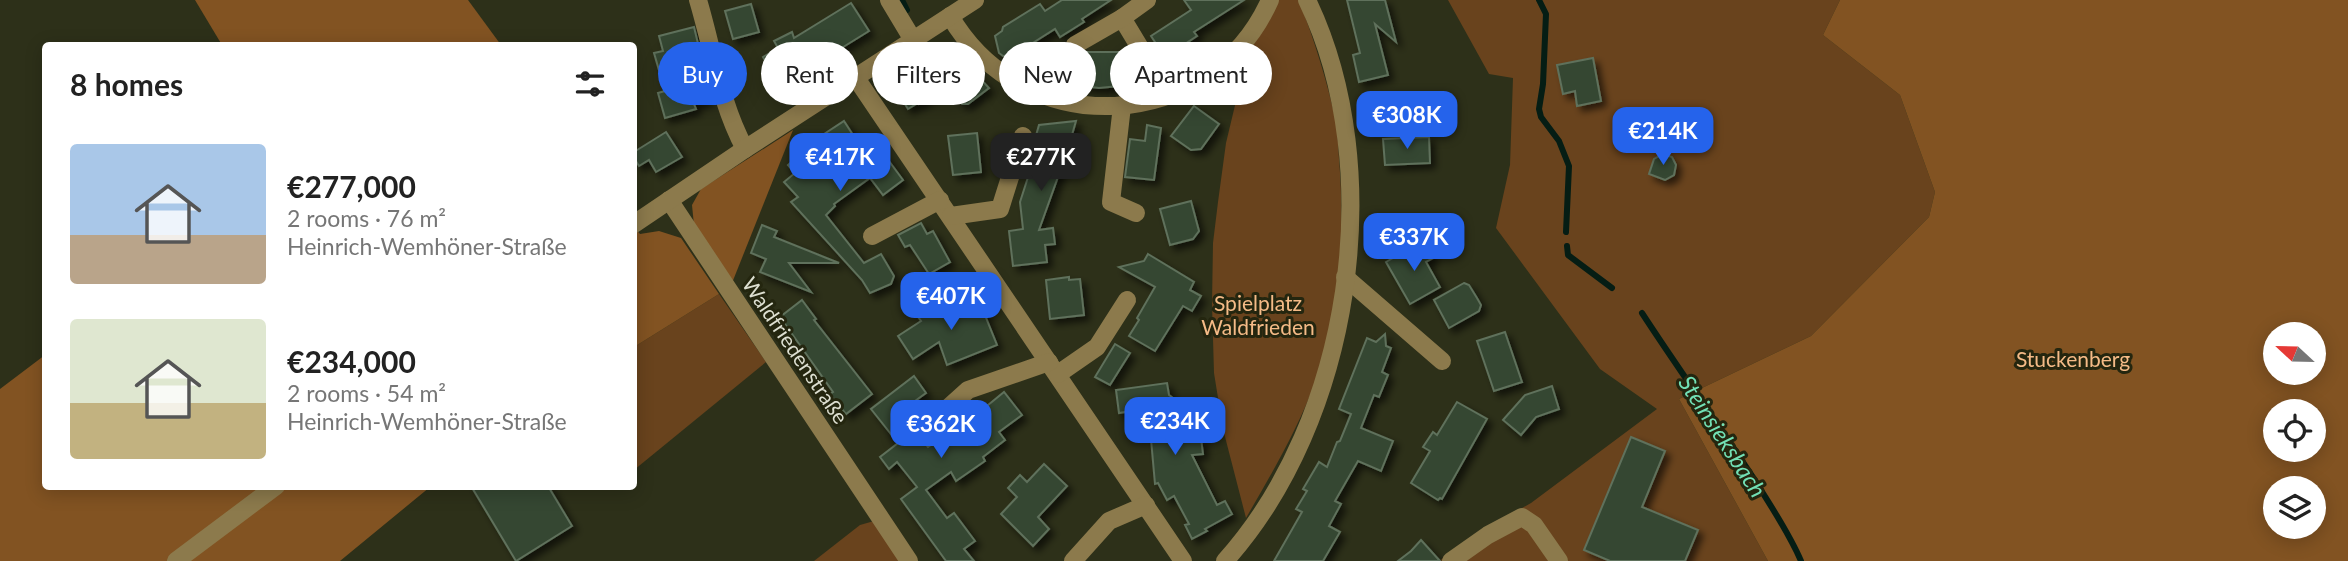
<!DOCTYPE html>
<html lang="en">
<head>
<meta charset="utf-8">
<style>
  body { margin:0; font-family:Lato,sans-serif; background:#f2f2f2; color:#222; height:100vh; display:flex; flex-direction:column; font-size:26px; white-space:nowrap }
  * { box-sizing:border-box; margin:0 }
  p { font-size:23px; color:#767676 }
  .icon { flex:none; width:38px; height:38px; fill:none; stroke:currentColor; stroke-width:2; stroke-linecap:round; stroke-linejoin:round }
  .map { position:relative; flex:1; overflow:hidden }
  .panel { position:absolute; left:42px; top:42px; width:595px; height:448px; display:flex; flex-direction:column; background:#fff; border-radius:7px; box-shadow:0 4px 18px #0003 }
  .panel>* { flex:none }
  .banner { position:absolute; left:658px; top:42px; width:665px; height:63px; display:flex; gap:14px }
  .needle { width:46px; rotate:292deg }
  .tools { position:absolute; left:2263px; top:322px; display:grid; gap:14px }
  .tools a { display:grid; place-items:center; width:63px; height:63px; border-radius:50%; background:#fff; box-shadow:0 4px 18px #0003; font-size:35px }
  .price { position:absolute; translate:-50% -60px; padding:0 16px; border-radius:14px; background:#2563eb; color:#fff; font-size:23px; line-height:46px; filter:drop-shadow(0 2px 4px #0008) }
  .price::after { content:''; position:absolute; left:50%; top:42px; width:21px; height:16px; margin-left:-10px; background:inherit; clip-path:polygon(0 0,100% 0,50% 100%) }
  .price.current { background:#222; color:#fff }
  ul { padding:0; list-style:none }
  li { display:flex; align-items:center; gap:21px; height:175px; padding:0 28px }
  li span { display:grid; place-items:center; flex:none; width:196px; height:140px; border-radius:7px; color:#555 }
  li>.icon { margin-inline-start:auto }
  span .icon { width:84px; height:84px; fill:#fffc; stroke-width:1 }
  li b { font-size:30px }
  h2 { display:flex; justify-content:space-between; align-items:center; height:84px; padding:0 28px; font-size:30px }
  .pill { padding:0 24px; border-radius:32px; background:#fff; box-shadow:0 4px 18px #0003; font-size:24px; line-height:63px }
  .pill.current { background:#2563eb; color:#fff }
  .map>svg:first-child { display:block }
  .green { fill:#69431d }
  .forest { fill:#825322; fill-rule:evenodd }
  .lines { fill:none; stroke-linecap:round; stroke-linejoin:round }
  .stream { stroke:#051d14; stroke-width:6 }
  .building { fill:#364733; stroke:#5f715b; stroke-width:2; filter:url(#shadow) }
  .minor { stroke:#8c7a4c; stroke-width:18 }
  .labels { text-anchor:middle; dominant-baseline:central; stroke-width:6; stroke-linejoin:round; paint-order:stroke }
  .park-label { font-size:21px; fill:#f5bb87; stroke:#24260f }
  .street-label { font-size:21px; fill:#dddfd1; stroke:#24260f }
  .water-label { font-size:23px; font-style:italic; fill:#72e0b5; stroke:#24260f }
</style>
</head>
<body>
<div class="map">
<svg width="2348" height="561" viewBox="0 0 2348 561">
  <defs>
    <filter id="shadow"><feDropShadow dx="5" dy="5" stdDeviation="3.5" flood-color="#0009"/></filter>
  </defs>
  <rect width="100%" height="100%" fill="#2d3019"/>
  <g class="green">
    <path d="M1278,0H1299C1314,40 1327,80 1336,122C1338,134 1338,147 1339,159C1345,231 1341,312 1316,380C1298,429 1272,473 1246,518L1223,429L1214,373L1212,304L1213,243L1218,202L1226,143L1242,76L1237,64C1255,46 1268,24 1278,0Z"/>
    <polygon points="1448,0 1840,0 1823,35 1900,95 1935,192 1929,217 1811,336 1679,399 1768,561 1439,561 1483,530 1531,503 1657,409 1600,369 1496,228 1510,165 1513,78 1489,74"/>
    <polygon points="719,294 766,362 634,470 634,347"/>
    <polygon points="874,521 901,561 814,561 860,525"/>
  </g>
  <g class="forest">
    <polygon points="195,0 468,0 501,45 222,45"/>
    <path d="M1840,0H2348V561H1768L1679,399L1811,336L1929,217L1935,192L1900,95L1823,35ZM2314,334V373H2275V334ZM2275,411H2314V450H2275ZM2275,488H2314V527H2275Z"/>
    <polygon points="793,130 732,283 694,225 692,205 701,189"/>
    <polygon points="634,227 640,234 659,231 681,238 719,294 634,347"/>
    <polygon points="45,355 46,486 430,487 340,561 0,561 0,389"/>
  </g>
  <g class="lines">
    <g class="stream">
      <polyline points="902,0 907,10"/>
      <polyline points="1539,0 1546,14 1543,84 1539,109 1541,117 1559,141 1569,166 1566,232"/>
      <polyline points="1567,246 1568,255 1612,288"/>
      <path d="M1642,313C1679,370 1719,425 1756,482C1772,508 1789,533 1801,561"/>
    </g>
  </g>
  <g class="building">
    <polygon points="1062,0 1111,0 1082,19 1084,22 1060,37 1055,29 1028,46 1020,54 1003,56 999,53 995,36 1002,31 1003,27 1040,4 1045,11"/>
    <polygon points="1184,0 1244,0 1194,32 1197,36 1165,57 1151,36 1191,10"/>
    <polygon points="1347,0 1385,0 1396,42 1375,24 1388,75 1359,82 1353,55 1360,53"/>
    <polygon points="851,3 869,31 819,62 809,46 769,67 763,57 778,48 774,41 792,32 794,38"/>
    <polygon points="751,4 759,32 733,39 725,11"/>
    <polygon points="694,27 701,56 697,57 708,100 694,104 696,109 665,118 658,93 665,91 654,53 663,51 659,36"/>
    <polygon points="1086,52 1119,52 1119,86 1099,88 1083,86 1083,54"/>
    <polygon points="948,55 959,72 968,65 989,88 968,104 962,104 947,86 919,104 918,103 908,109 895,88"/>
    <polygon points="1593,58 1601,101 1577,106 1575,91 1563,94 1557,65"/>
    <polygon points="1194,106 1219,124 1201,149 1191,150 1171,136"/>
    <polygon points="844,121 873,166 886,157 903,180 883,195 870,178 834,204 835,206 826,215 864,263 881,254 894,276 891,284 870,293 862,280 791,202 798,197 784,182 795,173 788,165 815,140"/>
    <polygon points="1076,121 1068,149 1076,151 1072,165 1063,163 1039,230 1053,228 1055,244 1045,245 1047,262 1013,266 1009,231 1023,229 1020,202 1040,140 1035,139 1039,125"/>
    <polygon points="1147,125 1161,128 1154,180 1125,177 1130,139 1145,141"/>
    <polygon points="666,132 682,157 656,172 649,160 639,166 634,158 634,152"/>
    <polygon points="977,133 981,172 953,175 948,136"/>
    <polygon points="1429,137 1430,163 1385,165 1383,139"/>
    <polygon points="1663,154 1672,157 1676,165 1674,175 1665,180 1649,174 1654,159"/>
    <polygon points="1191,201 1199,231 1193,239 1170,245 1160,209"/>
    <polygon points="921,223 927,234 933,231 950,262 929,274 910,245 905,247 898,235"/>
    <polygon points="762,225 777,231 774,237 839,263 789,263 811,292 760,272 766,259 751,253"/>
    <polygon points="1425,243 1433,258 1426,262 1440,287 1410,304 1386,262 1414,246 1415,248"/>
    <polygon points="1148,254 1194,282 1190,290 1201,296 1192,311 1183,306 1155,351 1129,336 1139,320 1137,318 1155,287 1119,267 1144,261"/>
    <polygon points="1069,277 1069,280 1080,279 1084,315 1050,319 1046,280"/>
    <polygon points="1464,283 1469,285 1477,298 1481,305 1479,311 1449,328 1434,300"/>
    <polygon points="978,298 997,345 947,365 939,342 913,359 898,336 921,321 916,314 948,301 951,309"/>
    <polygon points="802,300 816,319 814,320 872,394 846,414 830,394 833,392 780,317"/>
    <polygon points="1505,332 1522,382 1494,391 1477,341"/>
    <polygon points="1385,334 1386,346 1391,348 1382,372 1388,375 1379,397 1374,395 1361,428 1393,441 1381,471 1358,461 1335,501 1341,504 1329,526 1340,532 1323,561 1274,561 1302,512 1296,509 1307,491 1303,489 1319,462 1327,467 1337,442 1340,441 1351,414 1339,409 1367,338 1376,342"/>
    <polygon points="1115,344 1130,353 1110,385 1095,377"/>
    <polygon points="914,376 926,393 904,409 913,421 909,424 928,447 982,410 1004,392 1022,415 999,432 1005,440 983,457 985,461 956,481 951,472 926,490 947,518 954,513 975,541 964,549 974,561 946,561 901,499 917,487 897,462 889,469 880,457 898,443 871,409"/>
    <polygon points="1167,383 1169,395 1173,398 1170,403 1173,424 1186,422 1189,440 1201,438 1203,454 1192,455 1217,505 1225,501 1232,514 1205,529 1207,531 1192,539 1185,525 1189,524 1174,496 1167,500 1158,483 1155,484 1150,428 1147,428 1144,409 1119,413 1116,390"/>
    <polygon points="1552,386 1559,409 1536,417 1521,435 1503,420 1525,395"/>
    <polygon points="1457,402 1487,419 1442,499 1440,498 1438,500 1411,483 1430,451 1423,447 1433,432 1437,435"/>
    <polygon points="1631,437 1665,451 1642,507 1698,530 1685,561 1610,561 1584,550"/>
    <polygon points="1044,464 1067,486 1038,517 1049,529 1033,546 1001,514 1017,497 1008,488 1020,475 1027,482"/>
    <polygon points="471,486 548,486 572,526 516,561"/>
    <polygon points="1421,540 1440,561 1398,561 1411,551"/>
  </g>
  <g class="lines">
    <g class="minor">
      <path d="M698,0C713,50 720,103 745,149"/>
      <polyline points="889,0 913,40"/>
      <path d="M950,16C1024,143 1210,134 1270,0"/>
      <polyline points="1122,18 1168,94"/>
      <polyline points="1075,45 1122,18 1147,0"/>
      <polyline points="856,78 1183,561"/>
      <polyline points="1122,106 1111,202 1136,213"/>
      <polyline points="669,200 909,561"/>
      <polyline points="951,216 1000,209 1023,136"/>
      <polyline points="634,224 745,149 975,0"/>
      <polyline points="872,236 940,200"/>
      <polyline points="1345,277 1442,361"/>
      <polyline points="1058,374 1097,347 1127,300"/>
      <polyline points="928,426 968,390 1049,362"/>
      <polyline points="176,561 276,486"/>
      <polyline points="1073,561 1109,521 1146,505"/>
      <path d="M1225,561C1351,421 1389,170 1307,0"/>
      <polyline points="1451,561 1488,535 1522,517 1534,525 1559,561"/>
    </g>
  </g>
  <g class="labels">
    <g class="park-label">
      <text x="1258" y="302">Spielplatz<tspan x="1258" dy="24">Waldfrieden</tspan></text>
      <text x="2073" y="358">Stuckenberg</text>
    </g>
    <g class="street-label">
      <text transform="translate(796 350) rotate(56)">Waldfriedenstraße</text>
    </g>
    <g class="water-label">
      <text transform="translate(1723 436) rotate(57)">Steinsieksbach</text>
    </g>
  </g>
</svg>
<div class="tools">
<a><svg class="needle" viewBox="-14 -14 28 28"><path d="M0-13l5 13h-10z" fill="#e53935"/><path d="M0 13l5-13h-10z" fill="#767676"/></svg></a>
<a><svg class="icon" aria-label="locate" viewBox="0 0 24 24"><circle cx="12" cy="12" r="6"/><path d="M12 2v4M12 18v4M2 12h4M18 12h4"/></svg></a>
<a><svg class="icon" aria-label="layers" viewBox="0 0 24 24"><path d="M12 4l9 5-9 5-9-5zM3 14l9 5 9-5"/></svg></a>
</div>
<b class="price" style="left:1407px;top:151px">€308K</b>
<b class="price" style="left:1663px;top:167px">€214K</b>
<b class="price" style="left:840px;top:193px">€417K</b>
<b class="price current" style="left:1041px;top:193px">€277K</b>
<b class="price" style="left:1414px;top:273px">€337K</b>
<b class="price" style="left:951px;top:332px">€407K</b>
<b class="price" style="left:1175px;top:457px">€234K</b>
<b class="price" style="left:941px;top:460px">€362K</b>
<div class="banner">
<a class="pill current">Buy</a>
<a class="pill">Rent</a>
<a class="pill">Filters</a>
<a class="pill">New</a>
<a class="pill">Apartment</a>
</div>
<section class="panel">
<h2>8 homes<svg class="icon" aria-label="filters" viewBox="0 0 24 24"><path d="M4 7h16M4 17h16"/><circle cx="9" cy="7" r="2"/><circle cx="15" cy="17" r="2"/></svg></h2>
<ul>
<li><span style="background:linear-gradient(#a9c7e8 65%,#b9a48a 0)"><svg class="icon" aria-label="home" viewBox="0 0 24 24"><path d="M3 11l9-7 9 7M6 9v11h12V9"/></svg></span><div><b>€277,000</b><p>2 rooms · 76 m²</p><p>Heinrich-Wemhöner-Straße</p></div></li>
<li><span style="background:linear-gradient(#dfe7d0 60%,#c2b280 0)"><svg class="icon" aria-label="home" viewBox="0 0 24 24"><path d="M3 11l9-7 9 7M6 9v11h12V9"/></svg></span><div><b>€234,000</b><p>2 rooms · 54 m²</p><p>Heinrich-Wemhöner-Straße</p></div></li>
</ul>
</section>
</div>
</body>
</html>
